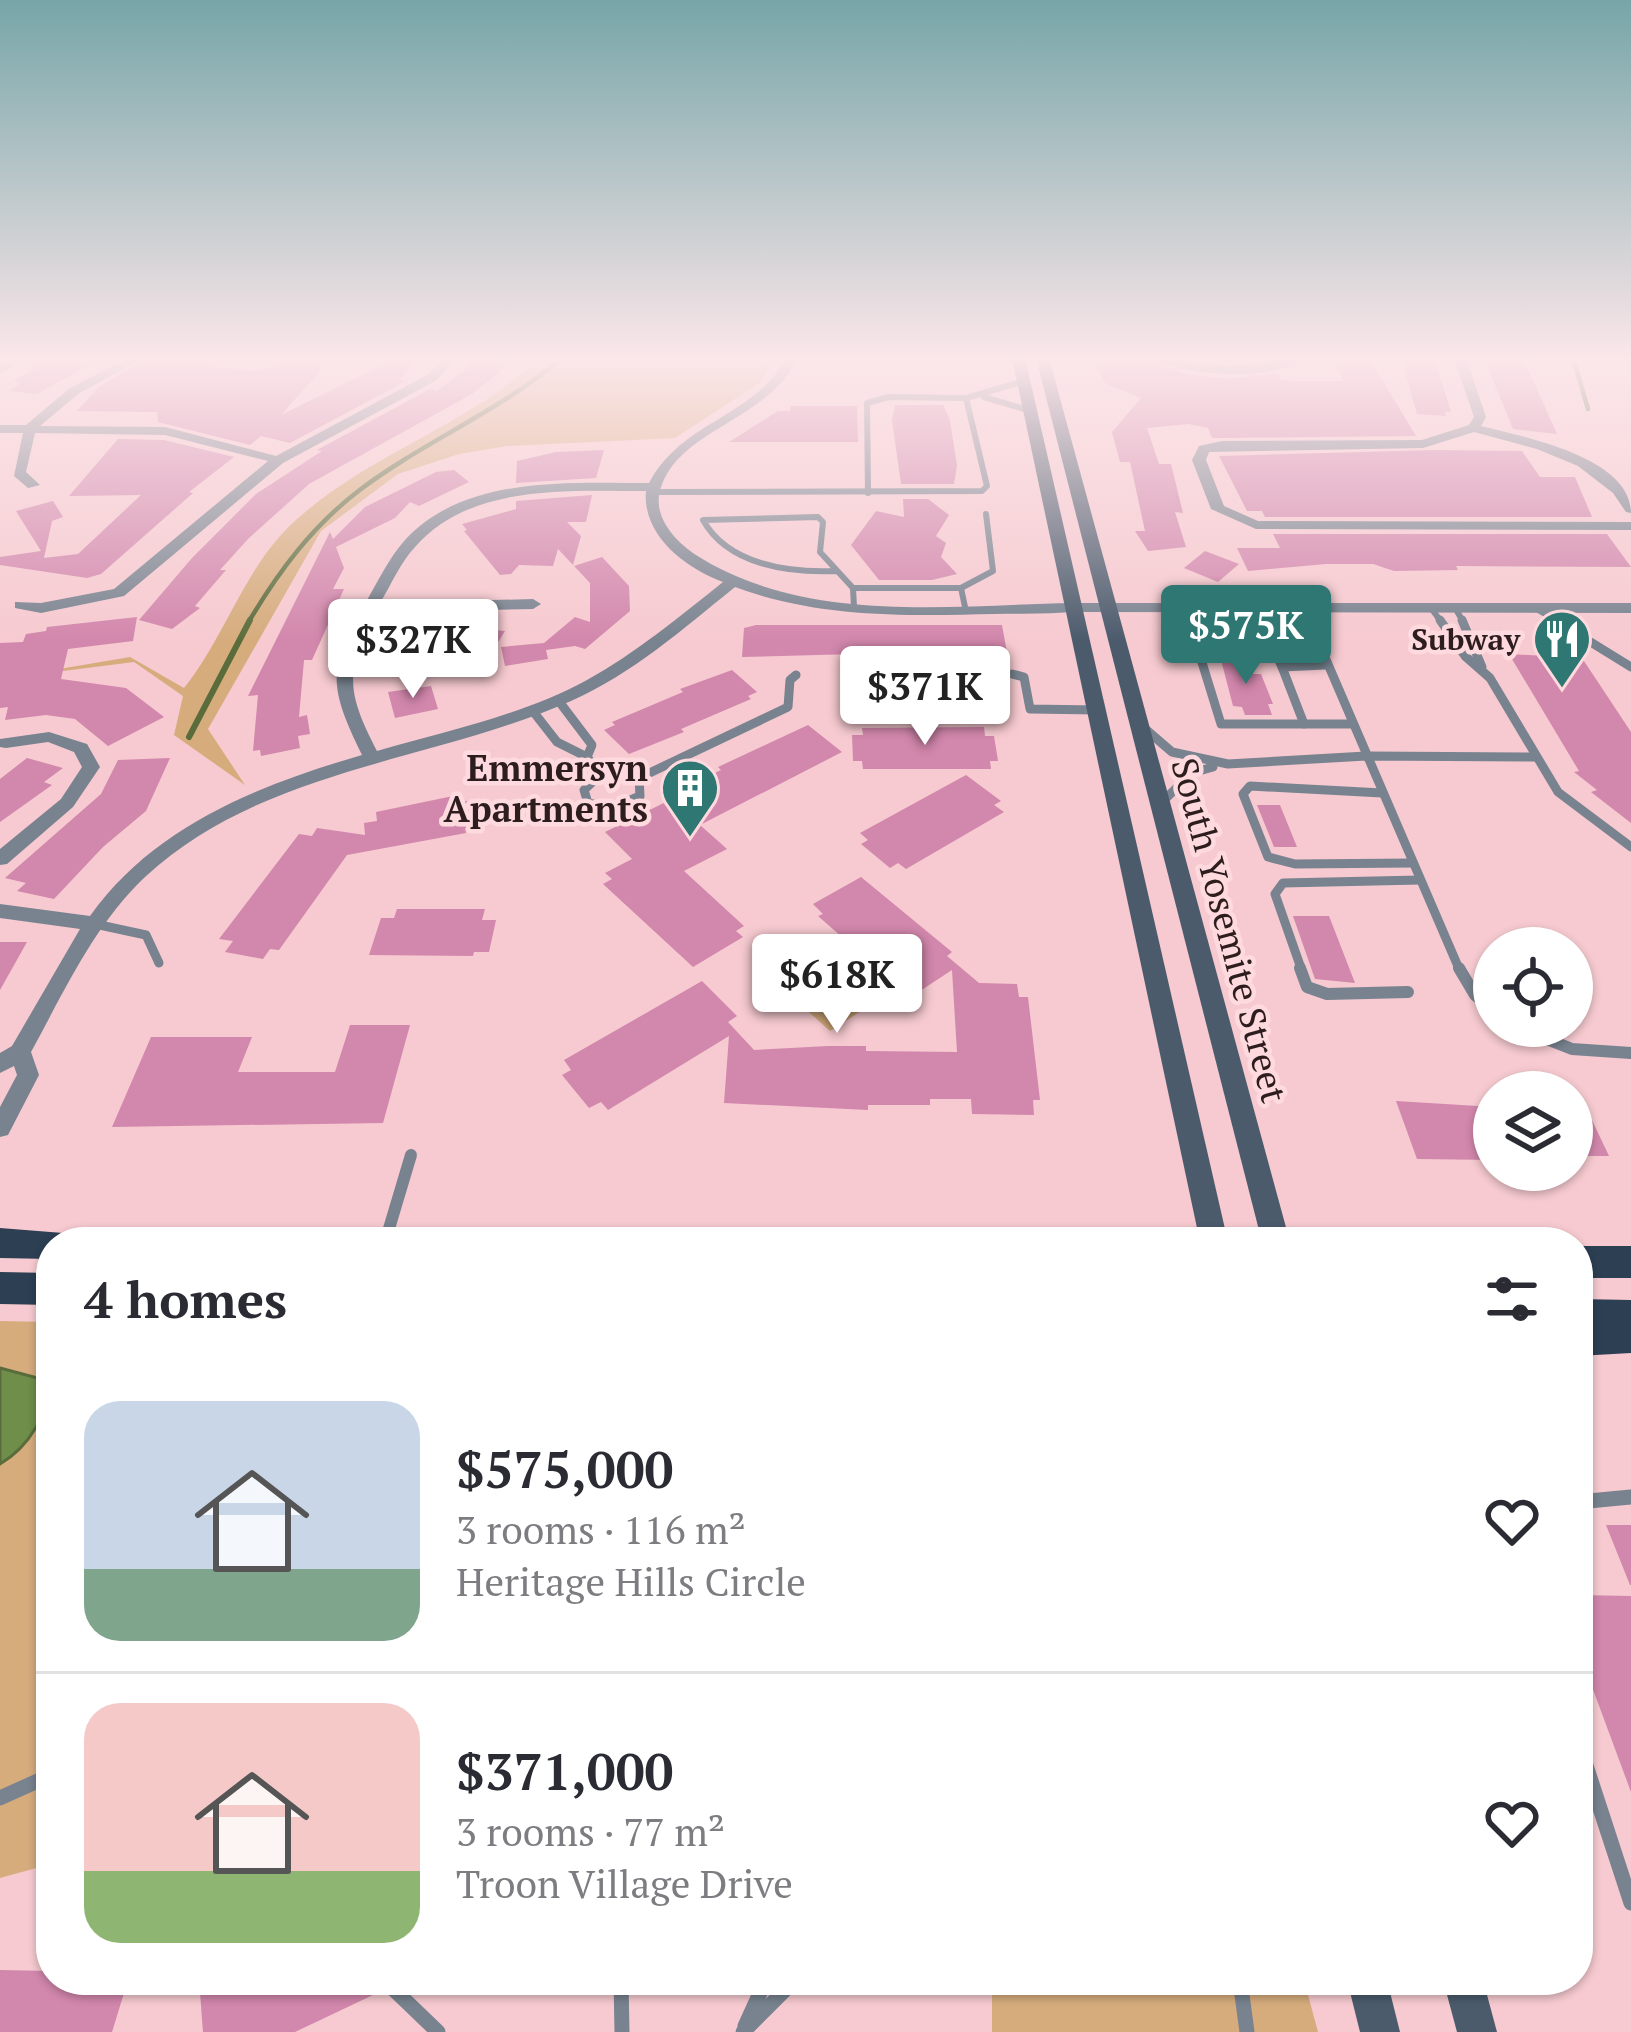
<!DOCTYPE html>
<html lang="en">
<head>
<meta charset="utf-8">
<style>
  body { margin:0; font-family:"PT Serif",serif; background:#f7f7f7; color:#2b2b33; height:100vh; display:flex; flex-direction:column; font-size:45px; white-space:nowrap }
  * { box-sizing:border-box; margin:0 }
  p { font-size:39px; color:#7c7c81 }
  .icon { flex:none; width:66px; height:66px; fill:none; stroke:currentColor; stroke-width:2; stroke-linecap:round; stroke-linejoin:round }
  .map { position:relative; flex:1; overflow:hidden }
  .details { position:absolute; left:36px; top:1227px; width:1557px; height:768px; display:flex; flex-direction:column; background:#fff; border-radius:48px; box-shadow:0 3px 9px #0004 }
  .details>* { flex:none }
  .controls { position:absolute; left:1473px; top:927px; display:grid; gap:24px }
  .controls a { display:grid; place-items:center; width:120px; height:120px; border-radius:50%; background:#fff; box-shadow:0 3px 9px #0004; font-size:60px }
  .price { position:absolute; translate:-50% -102px; padding:0 27px; border-radius:12px; background:#fff; color:#222; font-size:39px; line-height:78px; filter:drop-shadow(0 3px 6px #0008) }
  .price::after { content:''; position:absolute; left:50%; top:72px; width:36px; height:27px; margin-left:-18px; background:inherit; clip-path:polygon(0 0,100% 0,50% 100%) }
  .price.on { background:#2e7772; color:#fff }
  ul { padding:0; list-style:none }
  li { display:flex; align-items:center; gap:36px; height:300px; padding:0 48px }
  li+li { border-top:3px solid #e1e1e2 }
  li span { display:grid; place-items:center; flex:none; width:336px; height:240px; border-radius:36px; color:#555 }
  li>.icon { margin-inline-start:auto }
  span .icon { width:144px; height:144px; fill:#fffc; stroke-width:1 }
  li b { font-size:51px }
  h2 { display:flex; justify-content:space-between; align-items:center; height:144px; padding:0 48px; font-size:51px }
  .map>svg:first-child { display:block }
  .green { fill:#d6ac7d }
  .water { fill:#6e8e49; stroke:#5a6c3c; stroke-width:3 }
  .lines { fill:none; stroke-linecap:round; stroke-linejoin:round }
  .stream-far1 { stroke:#5a6c3c; stroke-width:4.5 }
  .stream { stroke:#5a6c3c; stroke-width:6 }
  .building { fill:#d287ac }
  .service-far3 { stroke:#78838f; stroke-width:6 }
  .service-far2 { stroke:#78838f; stroke-width:9 }
  .service-far1 { stroke:#78838f; stroke-width:12 }
  .service { stroke:#78838f; stroke-width:15 }
  .minor { fill:#78838f; fill-rule:evenodd }
  .tertiary { fill:#78838f; fill-rule:evenodd }
  .secondary { fill:#4b5b6c; fill-rule:evenodd }
  .primary { fill:#2c3f53; fill-rule:evenodd }
  .labels { text-anchor:middle; dominant-baseline:central; stroke-width:9; stroke-linejoin:round; paint-order:stroke }
  .far-poi-label { font-size:30px; font-weight:bold; fill:#2d1d1f; stroke:#fedade; text-anchor:end }
  .poi-label { font-size:36px; font-weight:bold; fill:#2d1d1f; stroke:#fedade; text-anchor:end }
  .street-label { font-size:36px; fill:#2d1d1f; stroke:#fedade }
</style>
</head>
<body>
<div class="map">
<svg width="1631" height="2032" viewBox="0 0 1631 2032">
  <rect width="100%" height="100%" fill="#f6cad0"/>
  <g class="green">
    <path d="M540,358H775L761,382L675,438L507,446L459,454L398,474L321,531L208,729L245,785L174,735L183,696L134,662L0,679L130,657L184,688C226,636 245,565 296,520C369,454 469,425 540,358Z"/>
    <polygon points="798,936 875,1002 830,1031 754,963"/>
    <polygon points="0,1321 51,1322 51,1864 0,1878"/>
    <polygon points="992,1980 1304,1980 1318,2032 992,2032"/>
  </g>
  <path class="water" d="M0,1368L45,1380C53,1412 27,1448 0,1464Z"/>
  <g class="lines">
    <g class="stream-far1">
      <polyline points="1573,358 1588,409"/>
      <path d="M248,623C278,572 313,525 361,489C425,441 500,411 562,358"/>
    </g>
    <polyline class="stream" points="189,737 250,620"/>
  </g>
  <g class="building">
    <polygon points="34,358 101,358 37,394 9,391 22,382 13,381 37,368 25,366"/>
    <polygon points="147,358 202,358 218,367 255,371 302,358 332,358 281,415 374,369 385,358 413,358 409,362 414,362 400,379 406,381 290,443 261,436 250,445 158,422 157,412 77,411 98,388"/>
    <polygon points="473,358 507,358 500,372 472,394 309,484 248,539 220,570 226,570 195,606 200,608 172,629 139,620 192,558 256,494 322,451 317,450 430,389 437,391 467,368"/>
    <polygon points="1091,358 1148,358 1185,374 1229,379 1278,374 1280,379 1293,381 1344,381 1331,358 1369,358 1416,436 1212,438 1208,428 1189,424 1147,428 1159,464 1171,464 1183,513 1175,512 1186,547 1148,551 1135,531 1145,531 1130,462 1120,462 1112,432 1141,398 1105,383"/>
    <polygon points="1401,358 1434,358 1451,412 1445,412 1446,416 1417,414"/>
    <polygon points="1484,358 1523,358 1557,434 1513,429"/>
    <polygon points="895,405 943,405 950,420 957,466 954,484 901,484 892,420"/>
    <polygon points="791,406 857,406 858,442 729,442 778,411 790,411"/>
    <polygon points="118,439 164,440 234,457 189,492 193,493 101,574 87,578 0,565 0,557 41,551 16,511 53,501 63,517 52,521 44,558 78,554 141,495 69,496"/>
    <polygon points="604,450 596,478 516,483 517,461 556,452"/>
    <polygon points="1433,450 1522,451 1540,477 1575,477 1592,517 1265,517 1262,511 1247,511 1219,456"/>
    <polygon points="454,470 469,482 419,506 410,502 395,518 336,547 344,568 333,589 344,589 312,660 304,660 299,717 307,715 310,734 298,736 300,748 261,756 260,750 253,751 258,695 248,696 330,532 333,539 365,507 436,472"/>
    <polygon points="592,495 586,522 567,522 581,536 573,565 558,549 553,566 519,565 511,574 500,575 464,531 467,530 462,524 516,509 516,501"/>
    <polygon points="903,499 928,499 949,515 936,536 946,543 941,557 957,574 932,580 879,580 851,545 876,511 904,517"/>
    <polygon points="1273,534 1607,534 1631,567 1456,566 1458,570 1394,571 1373,564 1326,564 1248,571 1237,548 1280,548"/>
    <polygon points="1205,551 1239,564 1218,582 1184,568"/>
    <polygon points="602,557 629,586 630,611 585,649 575,646 546,650 548,659 505,666 501,647 544,643 575,617 590,622 590,583 574,566"/>
    <polygon points="137,617 133,641 68,649 61,679 126,688 164,717 108,746 75,719 46,715 5,720 8,707 0,708 0,643 23,642 26,634 46,631 47,627"/>
    <polygon points="756,625 1002,625 1008,658 892,658 892,653 742,657 744,628"/>
    <polygon points="420,628 445,628 444,632 478,636 482,629 505,631 491,654 414,647"/>
    <polygon points="1509,654 1582,658 1631,732 1631,823 1591,792 1597,790 1574,772 1579,771"/>
    <polygon points="1220,656 1246,656 1252,674 1261,674 1273,704 1268,704 1272,715 1245,715 1242,707 1233,706"/>
    <polygon points="732,670 757,692 748,696 751,699 681,729 684,732 629,754 604,730 615,725 612,722 683,692 680,689"/>
    <polygon points="431,686 438,709 395,718 388,692"/>
    <polygon points="808,725 842,752 700,825 727,849 684,871 744,926 736,931 743,937 693,967 603,884 612,879 605,873 632,859 605,832 682,794 678,791 721,770 718,767"/>
    <polygon points="984,727 985,736 994,736 998,761 990,761 991,769 863,769 862,761 853,761 852,735 863,735 862,728"/>
    <polygon points="27,758 63,768 44,782 52,785 0,822 0,779"/>
    <polygon points="170,758 146,811 103,847 54,899 17,891 26,883 5,878 101,794 118,760"/>
    <polygon points="966,775 1001,801 994,805 1004,812 906,869 898,863 890,868 861,844 868,840 860,833"/>
    <polygon points="458,795 459,802 473,800 477,826 465,828 466,833 347,855 279,950 270,949 263,959 225,952 233,941 219,939 299,834 312,836 317,828 365,835 364,823 377,821 376,812"/>
    <polygon points="1257,805 1280,805 1297,847 1274,847"/>
    <polygon points="861,877 952,952 947,956 979,983 1017,984 1019,997 1028,997 1040,1100 1033,1100 1034,1115 972,1114 971,1099 930,1099 930,1105 868,1105 868,1110 724,1103 729,1036 608,1110 601,1102 589,1108 562,1075 571,1070 564,1060 702,981 737,1016 728,1022 754,1050 828,1046 866,1046 866,1051 957,1052 952,970 917,993 905,983 899,987 818,916 823,914 813,904"/>
    <polygon points="397,909 485,909 482,920 496,920 489,952 474,952 473,956 369,955 381,918 394,918"/>
    <polygon points="1293,916 1329,916 1355,983 1315,979"/>
    <polygon points="0,942 27,942 0,990"/>
    <polygon points="350,1025 410,1025 383,1123 112,1127 151,1037 252,1037 238,1072 335,1072"/>
    <polygon points="1396,1101 1494,1107 1494,1160 1417,1159"/>
    <polygon points="1572,1115 1590,1116 1609,1156 1572,1156"/>
    <polygon points="1606,1525 1631,1525 1631,1585 1630,1585"/>
    <polygon points="1578,1595 1631,1596 1631,1792 1578,1649"/>
    <polygon points="0,1970 51,1971 51,1980 128,1980 112,2032 0,2032"/>
    <polygon points="199,1980 371,1980 373,1995 295,2032 203,2032"/>
  </g>
  <g class="lines">
    <g class="service-far3">
      <polyline points="984,397 1031,411"/>
      <polyline points="654,492 982,491 987,486 966,398 1024,381"/>
      <polyline points="868,493 867,403 889,397 966,398"/>
      <path d="M836,571C789,573 728,565 703,520L818,517L823,522L820,552L853,588"/>
      <polyline points="961,588 993,571 986,514"/>
      <polyline points="854,607 853,588 961,588 965,607"/>
      <polyline points="1306,608 1310,623"/>
      <polyline points="1431,608 1442,623"/>
      <polyline points="1455,608 1464,623"/>
      <polyline points="1535,608 1560,623"/>
      <polyline points="1260,610 1298,623"/>
    </g>
    <g class="service-far2">
      <polyline points="1289,620 1312,637"/>
      <polyline points="1309,620 1460,971"/>
      <polyline points="1440,620 1465,656 1490,678 1558,792 1631,847"/>
      <polyline points="1462,620 1482,667"/>
      <polyline points="1555,620 1631,667"/>
      <polyline points="1325,665 1282,667 1304,724 1352,724"/>
      <path d="M1282,667C1268,629 1230,630 1196,643L1221,724H1304"/>
      <polyline points="1012,674 1024,677 1030,709 1098,710"/>
      <polyline points="558,700 592,745 587,757"/>
      <polyline points="532,710 557,742 587,757 601,774"/>
      <polyline points="1143,727 1172,752 1228,764 1366,756 1536,757"/>
      <polygon points="625,770 639,778 640,796 612,808 588,803 584,790 601,774"/>
      <polyline points="639,778 788,707 790,680 796,675"/>
      <polyline points="1382,793 1250,786 1243,794 1268,857 1295,864 1413,863"/>
      <polyline points="1161,803 1192,773 1213,767"/>
      <polyline points="95,924 146,935 159,963"/>
      <polyline points="1302,971 1275,894 1283,883 1420,880"/>
    </g>
    <g class="service-far1">
      <polyline points="1300,968 1307,987 1327,994 1408,992"/>
      <polyline points="1459,968 1475,995 1494,1011"/>
      <polyline points="1514,1026 1572,1049 1631,1053"/>
      <polyline points="385,1242 411,1155"/>
    </g>
    <g class="service">
      <polyline points="1578,1502 1631,1497"/>
      <polyline points="1578,1741 1631,1903"/>
      <polyline points="0,1798 51,1775"/>
      <polyline points="384,1980 438,2032"/>
      <polyline points="621,1980 622,2032"/>
      <polyline points="1240,1980 1247,2032"/>
      <polyline points="745,2026 766,1980"/>
      <polyline points="743,2032 795,1980"/>
    </g>
    <g class="minor">
      <polygon points="129,358 143,358 78,394 40,426 165,427 276,456 429,374 444,358 456,358 437,380 283,463 124,596 41,613 15,608 15,602 41,603 114,589 268,461 165,435 35,433 26,472 40,485 28,488 14,476 23,433 0,433 0,425 26,425 70,388"/>
      <path d="M786,358H798C766,422 681,428 661,487C651,516 675,541 696,555C806,625 949,605 1073,603L1078,605V611C1051,615 1022,613 994,614C908,616 818,618 735,587C683,629 632,674 571,701C430,763 263,768 145,877C94,925 64,992 31,1052L39,1075L8,1135L0,1137V1107L17,1075L14,1066L0,1073V1053L12,1046L80,929L0,918V904L90,916C154,826 259,785 362,755C330,689 325,668 366,602C378,581 389,558 405,540C465,475 569,483 649,483C681,421 755,417 786,358ZM646,491C642,535 685,568 723,582C679,617 636,653 587,680C523,715 447,731 377,751C347,693 344,672 375,612L533,609L541,604L533,599L380,603C391,585 400,563 415,547C471,483 570,491 646,491Z"/>
      <path d="M1152,358L1230,366L1304,358C1272,382 1186,377 1152,358Z"/>
      <path d="M1454,358H1466L1486,417L1481,426C1524,437 1631,457 1631,513L1626,512L1613,493L1578,466L1537,449L1474,432L1423,448L1209,452L1206,460L1224,506L1258,521L1631,522V530L1256,529L1211,509L1192,460L1199,446L1222,441L1422,440L1469,425L1474,417Z"/>
      <polygon points="49,732 87,744 100,767 73,807 7,864 0,865 0,849 61,799 82,767 74,752 48,742 6,748 0,747 0,739"/>
    </g>
    <g class="tertiary">
      <polygon points="13,358 30,358 0,374 0,365"/>
      <polygon points="1073,603 1631,603 1631,613 1067,612 1067,604"/>
    </g>
    <g class="secondary">
      <polygon points="1012,358 1025,358 1228,1242 1200,1242"/>
      <polygon points="1036,358 1049,358 1290,1242 1262,1242"/>
      <polygon points="1347,1980 1387,1980 1400,2032 1360,2032"/>
      <polygon points="1443,1980 1483,1980 1497,2032 1457,2032"/>
    </g>
    <g class="primary">
      <polygon points="0,1228 63,1233 67,1242 51,1242 51,1259 0,1258"/>
      <rect x="1578" y="1246" width="53" height="32"/>
      <polygon points="0,1272 51,1273 51,1305 0,1304"/>
      <polygon points="1578,1299 1631,1300 1631,1353 1578,1356"/>
    </g>
  </g>
  <linearGradient id="sky" x2="0" y2="1"><stop stop-color="#77a5a8"/><stop offset="0.56" stop-color="#fbe7ea"/><stop offset="1" stop-color="#fbe7ea" stop-opacity="0"/></linearGradient>
  <rect width="1631" height="642" fill="url(#sky)"/>
  <defs>
    <symbol id="restaurant-pin" viewBox="-11 -11 22 30"><path d="M0 17L-7.5 6A9.5 9.5 0 1 1 7.5 6Z" fill="#2e7772" stroke="#fedade"/><path d="M-5-6h1v4h1v-4h1v4h1v-4h1v5L-1.5 .5V6h-2V.5L-5-1ZM5-6V6H3V1.5H1.5Q1.5-4 5-6Z" fill="#fff"/></symbol>
    <symbol id="building-pin" viewBox="-11 -11 22 30"><path d="M0 17L-7.5 6A9.5 9.5 0 1 1 7.5 6Z" fill="#2e7772" stroke="#fedade"/><path d="M-4-6H4V6H1V3H-1V6H-4ZM-2.5-4.3h1.7v1.8h-1.7ZM.8-4.3h1.7v1.8H.8ZM-2.5-1h1.7V.8h-1.7ZM.8-1h1.7V.8H.8Z" fill="#fff"/></symbol>
  </defs>
  <g fill-rule="evenodd">
    <use href="#restaurant-pin" x="1529" y="606" width="66" height="90"/>
    <use href="#building-pin" x="657" y="755" width="66" height="90"/>
  </g>
  <g class="labels">
    <g class="far-poi-label">
      <text x="1520" y="639">Subway</text>
    </g>
    <g class="poi-label">
      <text x="648" y="767">Emmersyn<tspan x="648" dy="41">Apartments</tspan></text>
    </g>
    <g class="street-label">
      <text transform="translate(1230 930) rotate(75)">South Yosemite Street</text>
    </g>
  </g>
</svg>
<div class="controls">
<a><svg class="icon" aria-label="locate" viewBox="0 0 24 24"><circle cx="12" cy="12" r="6"/><path d="M12 2v4M12 18v4M2 12h4M18 12h4"/></svg></a>
<a><svg class="icon" aria-label="layers" viewBox="0 0 24 24"><path d="M12 4l9 5-9 5-9-5zM3 14l9 5 9-5"/></svg></a>
</div>
<b class="price on" style="left:1246px;top:687px">$575K</b>
<b class="price" style="left:413px;top:701px">$327K</b>
<b class="price" style="left:925px;top:748px">$371K</b>
<b class="price" style="left:837px;top:1036px">$618K</b>
<section class="details">
<h2>4 homes<svg class="icon" aria-label="filters" viewBox="0 0 24 24"><path d="M4 7h16M4 17h16"/><circle cx="9" cy="7" r="2"/><circle cx="15" cy="17" r="2"/></svg></h2>
<ul>
<li><span style="background:linear-gradient(#c9d6e8 70%,#7fa58c 0)"><svg class="icon" aria-label="home" viewBox="0 0 24 24"><path d="M3 11l9-7 9 7M6 9v11h12V9"/></svg></span><div><b>$575,000</b><p>3 rooms · 116 m²</p><p>Heritage Hills Circle</p></div><svg class="icon" aria-label="heart" viewBox="0 0 24 24"><path d="M12 20l-8-8c-3-5 5-10 8-4 3-6 11-1 8 4z"/></svg></li>
<li><span style="background:linear-gradient(#f6c9c9 70%,#8fb573 0)"><svg class="icon" aria-label="home" viewBox="0 0 24 24"><path d="M3 11l9-7 9 7M6 9v11h12V9"/></svg></span><div><b>$371,000</b><p>3 rooms · 77 m²</p><p>Troon Village Drive</p></div><svg class="icon" aria-label="heart" viewBox="0 0 24 24"><path d="M12 20l-8-8c-3-5 5-10 8-4 3-6 11-1 8 4z"/></svg></li>
</ul>
</section>
</div>
</body>
</html>
